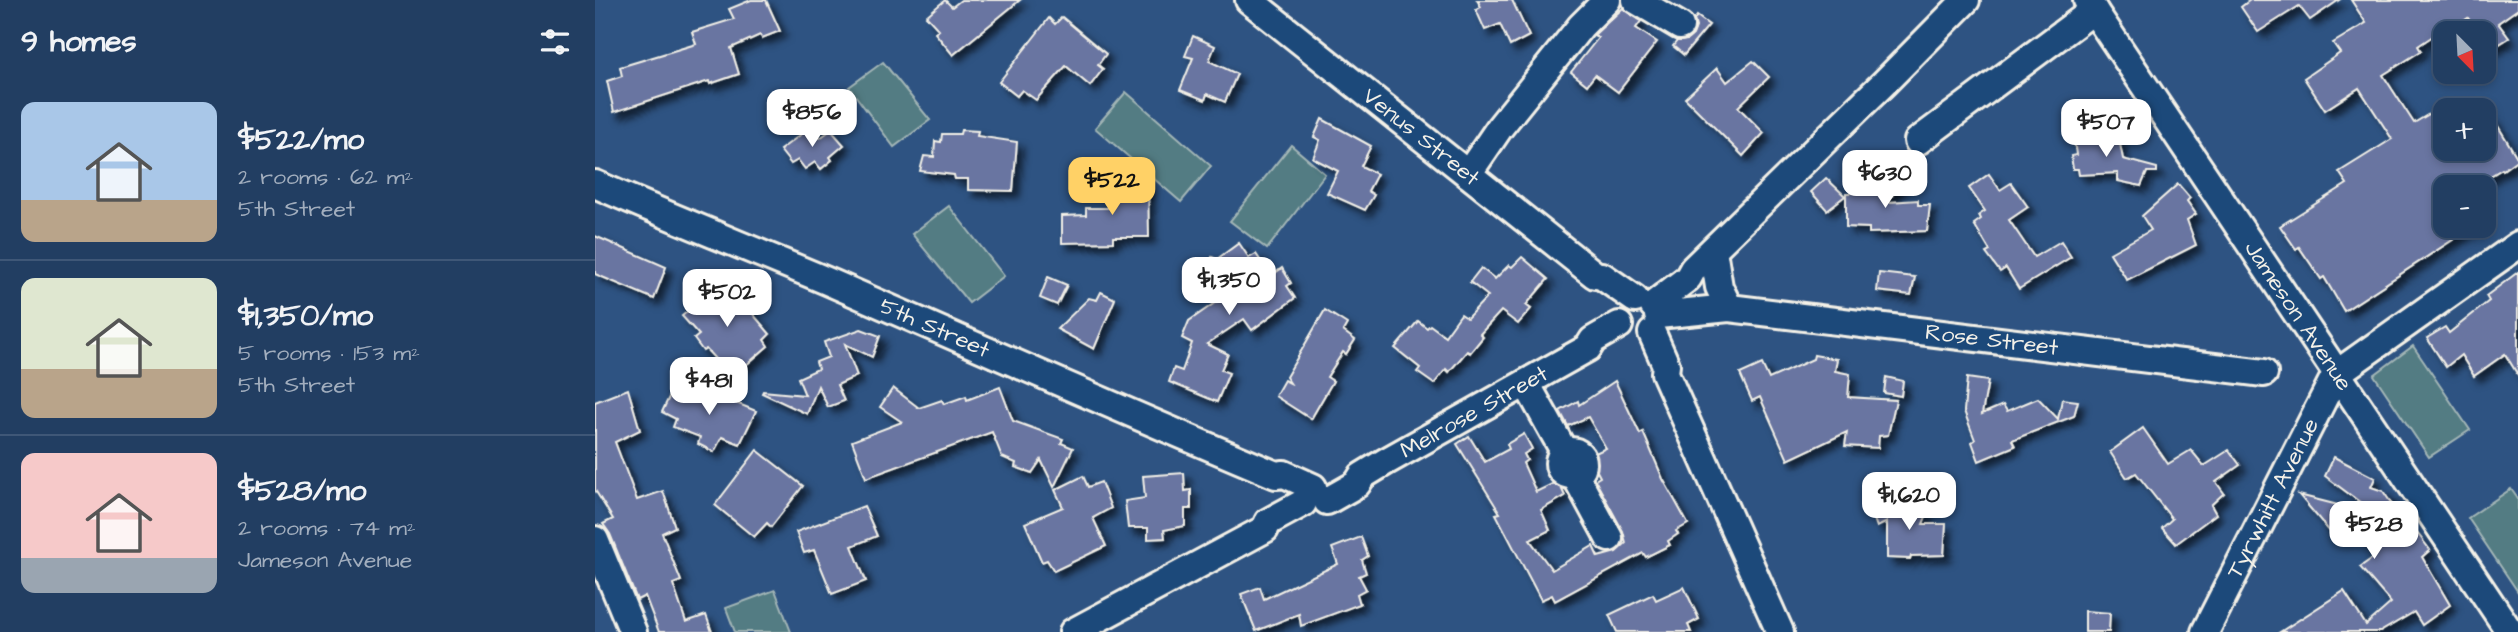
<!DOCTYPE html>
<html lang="en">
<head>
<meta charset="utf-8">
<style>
  body { margin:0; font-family:"Architects Daughter",sans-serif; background:#2e496b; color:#f1f3f6; height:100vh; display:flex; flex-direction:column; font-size:26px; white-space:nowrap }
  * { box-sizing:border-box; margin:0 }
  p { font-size:23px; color:#a2aebe }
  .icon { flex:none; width:38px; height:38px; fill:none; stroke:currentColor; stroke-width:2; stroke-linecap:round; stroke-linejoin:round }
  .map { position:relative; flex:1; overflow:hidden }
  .panel { display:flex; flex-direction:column; background:#223e62; width:595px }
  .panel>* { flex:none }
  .needle { width:46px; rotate:156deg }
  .tools { position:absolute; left:1838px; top:21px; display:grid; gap:14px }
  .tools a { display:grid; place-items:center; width:63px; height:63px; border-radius:14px; background:#223e62; box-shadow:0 4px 10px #0003,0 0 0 2px #3f5777; font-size:35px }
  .price { position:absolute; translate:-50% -60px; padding:0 16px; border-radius:14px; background:#fff; color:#222; font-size:23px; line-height:46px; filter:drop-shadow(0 2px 4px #0008) }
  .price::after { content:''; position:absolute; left:50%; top:42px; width:21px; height:16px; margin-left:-10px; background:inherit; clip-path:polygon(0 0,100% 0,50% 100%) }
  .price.current { background:#ffd166; color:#111 }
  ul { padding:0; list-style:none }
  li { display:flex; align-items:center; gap:21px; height:175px; padding:0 21px }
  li+li { border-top:2px solid #3f5777 }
  li span { display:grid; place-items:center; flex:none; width:196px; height:140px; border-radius:14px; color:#555 }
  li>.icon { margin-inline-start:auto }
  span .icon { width:84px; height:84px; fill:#fffc; stroke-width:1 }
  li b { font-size:30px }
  h2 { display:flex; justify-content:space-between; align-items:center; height:84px; padding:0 21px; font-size:30px }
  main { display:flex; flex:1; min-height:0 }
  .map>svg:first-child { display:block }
  .green { fill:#527b83; stroke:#a3b6b6; stroke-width:2 }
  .building { fill:#6975a1; stroke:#f4f1e8; stroke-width:2; filter:url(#shadow) }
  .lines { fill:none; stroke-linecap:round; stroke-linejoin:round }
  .minor-casing { stroke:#f4f1e8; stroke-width:32 }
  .minor { stroke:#1f4a7a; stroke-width:26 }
  .labels { text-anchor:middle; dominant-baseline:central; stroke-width:5; stroke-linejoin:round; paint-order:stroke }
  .street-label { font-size:23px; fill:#f4f1e8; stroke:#1f4a7a }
</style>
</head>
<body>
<main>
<section class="panel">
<h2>9 homes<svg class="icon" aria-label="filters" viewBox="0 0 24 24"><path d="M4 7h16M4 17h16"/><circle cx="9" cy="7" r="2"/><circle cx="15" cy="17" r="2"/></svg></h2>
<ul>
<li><span style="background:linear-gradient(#a9c7e8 70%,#b9a48a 0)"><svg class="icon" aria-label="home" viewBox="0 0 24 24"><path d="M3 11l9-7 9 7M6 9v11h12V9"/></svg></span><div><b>$522/mo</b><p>2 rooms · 62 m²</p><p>5th Street</p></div></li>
<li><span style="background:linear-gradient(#dfe7d0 65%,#b9a48a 0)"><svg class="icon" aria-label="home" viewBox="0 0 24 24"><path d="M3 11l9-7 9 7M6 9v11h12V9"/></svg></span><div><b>$1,350/mo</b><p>5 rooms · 153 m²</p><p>5th Street</p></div></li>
<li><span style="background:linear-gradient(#f6c9c9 75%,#9aa5b1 0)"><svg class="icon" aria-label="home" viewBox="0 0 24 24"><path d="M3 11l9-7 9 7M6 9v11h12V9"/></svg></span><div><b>$528/mo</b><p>2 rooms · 74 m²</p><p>Jameson Avenue</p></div></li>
</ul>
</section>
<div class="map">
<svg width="1923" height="632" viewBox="0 0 1923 632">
  <defs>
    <filter id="shadow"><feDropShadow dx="6" dy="6" stdDeviation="3.5" flood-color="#0009"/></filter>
  </defs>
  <rect width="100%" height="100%" fill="#2e5382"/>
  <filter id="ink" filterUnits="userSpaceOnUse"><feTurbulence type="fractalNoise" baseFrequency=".0143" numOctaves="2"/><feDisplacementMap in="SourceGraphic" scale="14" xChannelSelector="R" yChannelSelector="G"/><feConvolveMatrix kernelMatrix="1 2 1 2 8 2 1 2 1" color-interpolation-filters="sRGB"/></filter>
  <g filter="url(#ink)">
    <g class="green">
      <polygon points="288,62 335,120 299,147 254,87"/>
      <polygon points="531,92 616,166 586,202 500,128"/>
      <polygon points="696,145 730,174 672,249 635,221"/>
      <polygon points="354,206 409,276 374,303 317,234"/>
      <polygon points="1818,346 1875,430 1834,457 1779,375"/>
      <polygon points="1916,489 1923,499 1923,592 1873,518"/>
      <polygon points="180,590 196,632 140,632 131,608"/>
    </g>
    <g class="building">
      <polygon points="156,0 171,0 185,31 167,38 165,35 136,48 144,74 115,84 114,81 19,112 12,81 27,76 25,67 101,44 97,32 139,19 134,9"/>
      <polygon points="350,0 357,7 366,0 425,0 358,55 340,33 344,30 331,16"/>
      <polygon points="882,0 917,0 934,36 915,46 905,24 890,30 881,10 886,7"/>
      <polygon points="1655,0 1744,0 1715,20 1704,6 1663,32 1646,7"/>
      <polygon points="1756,0 1923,0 1923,9 1903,23 1914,38 1895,50 1888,41 1888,33 1883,33 1873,18 1850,34 1847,30 1823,46 1826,51 1788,75 1819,123 1841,110 1843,114 1850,109 1850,149 1888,149 1888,125 1898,118 1923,159 1908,170 1907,169 1877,187 1850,187 1850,226 1879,226 1749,311 1729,277 1726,279 1704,247 1701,249 1685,226 1752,184 1744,172 1797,139 1764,88 1730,110 1709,78 1745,53 1738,43 1771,23"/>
      <polygon points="1028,8 1046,21 1041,28 1062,42 1023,92 1000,75 992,85 976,72 1003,38 999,35"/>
      <polygon points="1102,16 1114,25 1089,55 1078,46 1082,41 1092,40 1098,35 1101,27 1099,20"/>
      <polygon points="467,17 511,54 503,65 508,69 495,86 471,66 441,100 427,90 422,96 404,82 454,18 460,24"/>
      <polygon points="598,36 620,46 614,61 642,74 630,102 612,94 610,100 585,90 598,58 590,56"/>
      <polygon points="1158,61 1174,77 1143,107 1169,133 1148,156 1090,98 1122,68 1132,82"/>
      <polygon points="727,119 776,146 766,166 782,174 773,191 779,195 770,210 732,193 743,171 718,158 725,140 719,137"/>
      <polygon points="216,127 225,138 236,130 249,145 235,157 237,160 226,169 220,162 210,169 203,160 196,164 185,150"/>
      <polygon points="1499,129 1503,139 1524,139 1528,159 1562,168 1562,172 1552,172 1546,186 1523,181 1523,173 1484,175 1483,169 1478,169 1476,156 1481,155 1478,132"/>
      <polygon points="366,130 383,131 382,136 422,142 418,191 373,190 373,179 360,179 359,175 325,171 329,156 339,157 340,141 346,142 347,134 365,134"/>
      <polygon points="1287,171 1306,183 1293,202 1323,200 1323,205 1335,205 1332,231 1274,233 1274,228 1251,227 1251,193 1271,193"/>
      <polygon points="1394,174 1405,190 1416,183 1433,207 1414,220 1439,257 1466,241 1476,257 1424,289 1411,268 1405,272 1391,253 1395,251 1379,224 1386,219 1384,215 1390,211 1374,188"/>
      <polygon points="526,177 545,178 553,183 554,237 518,237 518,242 467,243 467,216 491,215 491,208 513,208 513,199 526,199"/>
      <polygon points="1231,178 1250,196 1232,210 1216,192"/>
      <polygon points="1583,184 1595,198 1592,201 1601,214 1592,220 1601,245 1532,280 1515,253 1556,230 1547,216"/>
      <polygon points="0,236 71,267 59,299 0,274"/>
      <polygon points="644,243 654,258 661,254 676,276 687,268 696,283 692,286 700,298 657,330 649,319 612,344 633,354 626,370 634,373 622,402 574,382 579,368 587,371 597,343 587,338 594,321 634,293 607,282 617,257 622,259"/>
      <polygon points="927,257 953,279 931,305 936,309 923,324 906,311 885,334 888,337 875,353 872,351 854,372 851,369 839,384 822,372 825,368 800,348 823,321 832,328 835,325 850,336 866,314 872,318 893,296 875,282 886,268 900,279 914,265 917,267"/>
      <polygon points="1923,272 1923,375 1910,354 1879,376 1866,355 1851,367 1832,338 1850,327 1854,333 1894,301 1891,296"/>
      <polygon points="1284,273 1320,277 1316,295 1282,291"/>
      <polygon points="453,277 472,285 462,305 445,298"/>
      <polygon points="125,284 142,304 146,300 175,334 169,340 173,346 149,367 144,362 133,373 111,349 108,351 99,339 104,335 87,316"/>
      <polygon points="506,292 520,299 499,349 462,329 494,298 502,300"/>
      <polygon points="730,310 752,324 748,331 760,340 751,354 748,352 732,377 738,381 716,419 680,396 689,380 695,383 691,377"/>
      <polygon points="266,329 285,336 277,357 250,344 262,376 242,385 249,401 233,407 223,386 212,414 167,393 168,391 210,395 203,378 223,369 221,362 234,357 229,342"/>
      <polygon points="1219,355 1242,359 1240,371 1255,374 1253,397 1301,400 1293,435 1284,436 1283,448 1250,446 1252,432 1193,460 1165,397 1157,401 1145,374 1167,364 1174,379 1218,359"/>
      <polygon points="1291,377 1308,381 1306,396 1289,393"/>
      <polygon points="1372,378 1393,381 1387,414 1408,405 1412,411 1443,398 1463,419 1467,399 1483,401 1479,416 1417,440 1420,446 1384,461 1377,442 1380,440 1369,411"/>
      <polygon points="1020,381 1045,434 1048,432 1068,479 1093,524 1081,531 1083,534 1073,541 1075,545 1051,557 1048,553 960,601 957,595 946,600 901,514 905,513 862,444 874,436 890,462 914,449 912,444 929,434 937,449 929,454 932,460 928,463 941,492 963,481 970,496 946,510 955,530 935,540 957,570 998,546 1003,557 1021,552 1031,543 1028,531 1000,480 1005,477 994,456 1011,448 993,417 973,426 965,411 983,401 984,405"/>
      <polygon points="95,384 161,411 145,444 127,437 119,452 103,444 105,437 78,427 81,419 67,412 75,395 88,399"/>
      <polygon points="405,387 418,421 468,439 466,443 478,448 459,487 446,460 437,473 420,467 421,463 407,457 397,432 271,478 257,441 307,422 285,407 298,388 324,408 347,400 349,404 371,396 372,400"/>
      <polygon points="33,389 45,430 20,442 42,500 68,491 80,527 67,533 86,581 78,584 91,622 111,615 117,632 64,632 50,596 42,600 15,534 8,524 18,519 0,490 0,402"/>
      <polygon points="1548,428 1573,464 1596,450 1609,466 1634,450 1645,465 1621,482 1629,493 1616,505 1621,514 1581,544 1567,528 1577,519 1541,473 1532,478 1515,452"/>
      <polygon points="162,450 208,486 176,527 172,523 159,537 120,505"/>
      <polygon points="1739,457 1780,478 1776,487 1788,491 1802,512 1793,518 1798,519 1811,542 1823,534 1835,550 1827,557 1855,605 1827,625 1819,612 1785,632 1685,632 1749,591 1771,625 1796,603 1765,567 1779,557 1762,528 1745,537 1736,533 1704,495 1782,515 1730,476"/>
      <polygon points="589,473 590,491 596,490 596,509 590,509 590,526 569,530 570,538 553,539 553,528 533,528 530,501 550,498 548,476"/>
      <polygon points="488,476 493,487 506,482 516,508 498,518 511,546 459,571 452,560 447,562 430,523 468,507 460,490"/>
      <polygon points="1298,500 1332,514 1328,524 1351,524 1349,555 1316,556 1315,559 1292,558 1292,522 1282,527 1276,511"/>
      <polygon points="269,506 282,536 257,546 271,581 237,594 219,550 209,553 201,532"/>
      <polygon points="766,537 773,556 767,560 771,573 764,576 771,589 762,594 765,604 706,626 704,614 661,631 646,594 665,587 669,599 743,564 737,548"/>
      <polygon points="1089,587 1104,619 1093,625 1096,632 1022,632 1014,615 1058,594 1061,600"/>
      <polygon points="1490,611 1515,613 1514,632 1490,632"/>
    </g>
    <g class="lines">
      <defs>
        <g id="minor">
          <path id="s1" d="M654,0L1000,275L1007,276L1040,299"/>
          <polyline points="1041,0 1085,26"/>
          <path id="s2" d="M1492,0L1915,632"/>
          <polyline points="1323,141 1499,10"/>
          <polyline points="873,174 905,127 986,26 1012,0"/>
          <path id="s3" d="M0,184C79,219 159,250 239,284C386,348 533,413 681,475L689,474L718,487"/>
          <polyline points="1118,250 1124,287 1134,308"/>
          <polyline points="1058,305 1093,278 1098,269 1289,83 1371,0"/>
          <path id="s4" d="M1063,315L1134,308L1669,373"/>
          <polyline points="1057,333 1071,365 1070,373 1185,632"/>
          <polyline points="931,383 970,453"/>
          <circle cx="976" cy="463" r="12"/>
          <polyline points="980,475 1014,538"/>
          <path id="s5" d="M732,501L762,484L767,476L790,462L993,348L998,340L1024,325"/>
          <polyline points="0,540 38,632"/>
          <polyline points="478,632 670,529 673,522 708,503"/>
          <path id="s6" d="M1610,632L1741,374L1923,245"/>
        </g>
      </defs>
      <use href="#minor" class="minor-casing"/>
      <use href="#minor" class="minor"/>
    </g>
  </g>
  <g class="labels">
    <g class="street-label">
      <text stroke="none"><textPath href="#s1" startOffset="220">Venus Street</textPath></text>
      <text stroke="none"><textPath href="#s2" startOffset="380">Jameson Avenue</textPath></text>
      <text stroke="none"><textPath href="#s3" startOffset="369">5th Street</textPath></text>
      <text stroke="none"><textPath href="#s4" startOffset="336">Rose Street</textPath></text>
      <text stroke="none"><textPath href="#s5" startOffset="173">Melrose Street</textPath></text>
      <text stroke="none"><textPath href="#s6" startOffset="150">Tyrwhitt Avenue</textPath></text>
    </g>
  </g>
</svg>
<div class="tools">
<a><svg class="needle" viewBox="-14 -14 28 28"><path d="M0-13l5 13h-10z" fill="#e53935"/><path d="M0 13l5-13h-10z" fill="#a2aebe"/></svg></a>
<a>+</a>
<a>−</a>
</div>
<b class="price" style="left:217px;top:149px">$856</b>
<b class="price" style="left:1511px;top:159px">$507</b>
<b class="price" style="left:1290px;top:210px">$630</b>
<b class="price current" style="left:517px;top:217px">$522</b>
<b class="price" style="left:634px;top:317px">$1,350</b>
<b class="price" style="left:132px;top:329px">$502</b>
<b class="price" style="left:114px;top:417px">$481</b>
<b class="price" style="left:1314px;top:532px">$1,620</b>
<b class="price" style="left:1779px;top:561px">$528</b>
</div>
</main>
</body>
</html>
